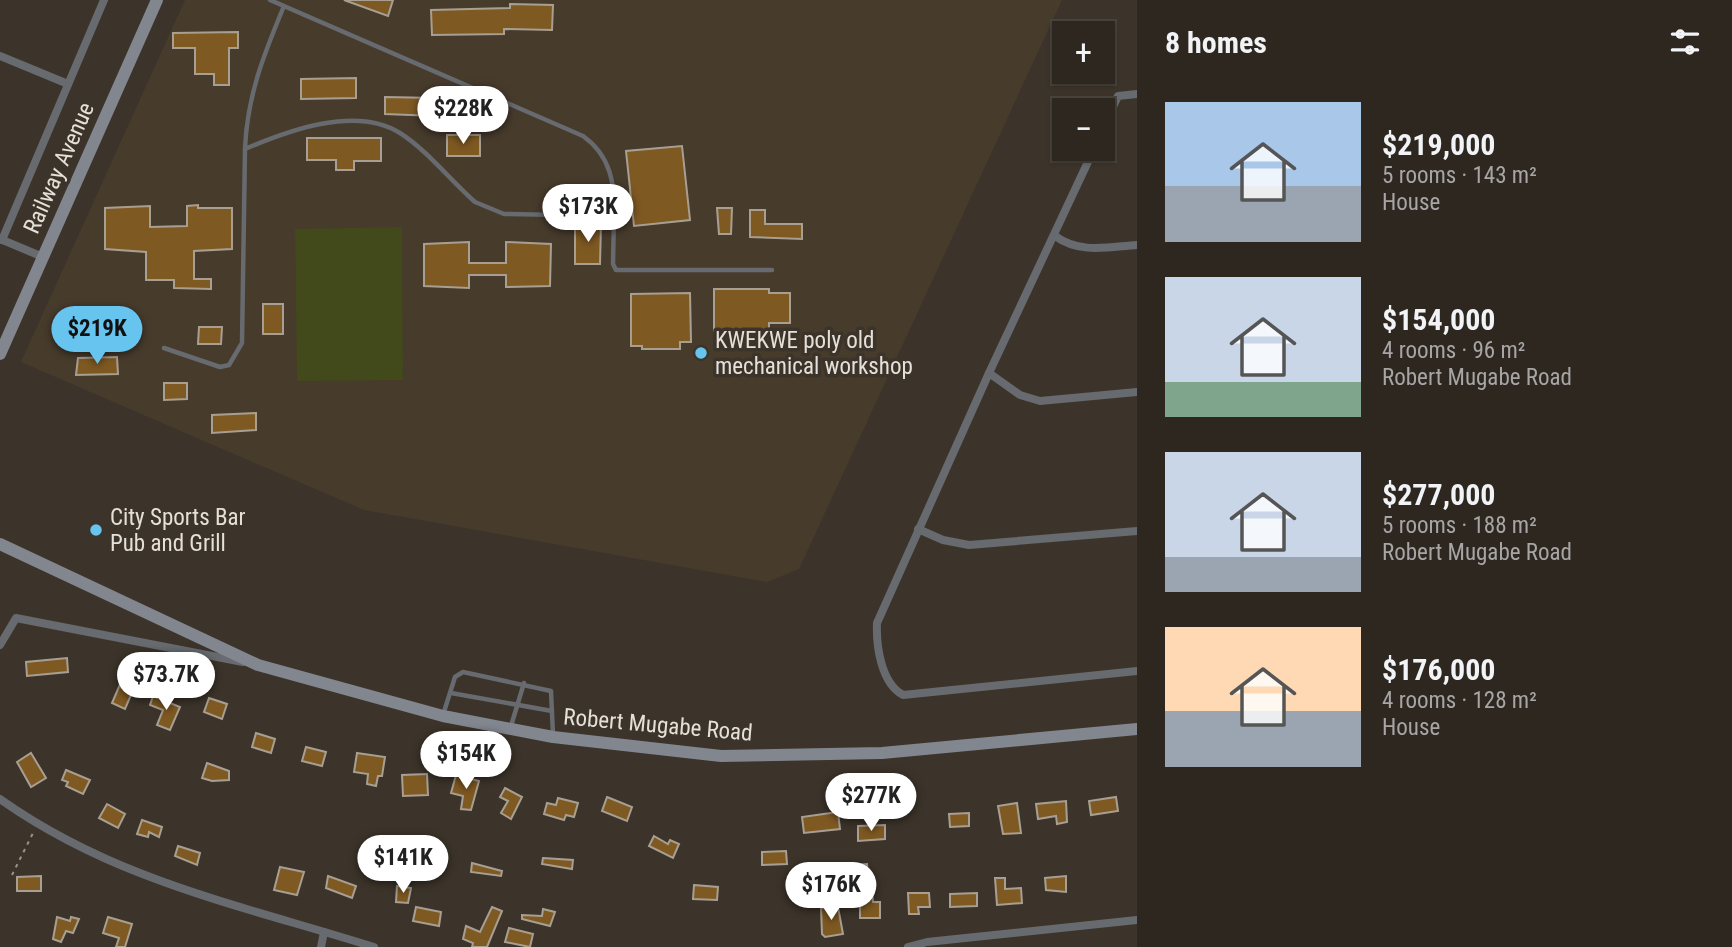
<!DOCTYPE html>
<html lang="en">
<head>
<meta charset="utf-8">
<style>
  body { margin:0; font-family:"Roboto Condensed",sans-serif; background:#352f29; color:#f1f3f6; height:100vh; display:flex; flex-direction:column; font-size:26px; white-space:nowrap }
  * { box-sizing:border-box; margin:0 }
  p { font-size:23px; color:#a7a5a5 }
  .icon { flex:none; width:38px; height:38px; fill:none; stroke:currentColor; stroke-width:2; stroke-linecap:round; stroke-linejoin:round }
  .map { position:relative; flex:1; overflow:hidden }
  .drawer { display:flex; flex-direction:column; background:#2d2720; width:595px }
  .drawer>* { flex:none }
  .tools { position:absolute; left:1052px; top:21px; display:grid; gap:14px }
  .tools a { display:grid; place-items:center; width:63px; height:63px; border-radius:0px; background:#2d2720; box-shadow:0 2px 5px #0004,0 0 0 2px #48443e; font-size:35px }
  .price { position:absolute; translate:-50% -60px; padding:0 16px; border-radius:24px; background:#fff; color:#222; font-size:23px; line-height:46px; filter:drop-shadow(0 2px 4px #0008) }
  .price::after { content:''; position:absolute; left:50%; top:42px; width:21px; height:16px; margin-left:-10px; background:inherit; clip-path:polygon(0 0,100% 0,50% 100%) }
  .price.on { background:#66c4ef; color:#111 }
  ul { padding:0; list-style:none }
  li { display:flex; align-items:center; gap:21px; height:175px; padding:0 28px }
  li span { display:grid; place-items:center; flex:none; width:196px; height:140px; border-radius:0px; color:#555 }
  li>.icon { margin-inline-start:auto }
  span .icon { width:84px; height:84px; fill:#fffc; stroke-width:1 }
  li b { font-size:30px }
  h2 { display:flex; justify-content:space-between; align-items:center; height:84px; padding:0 28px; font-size:30px }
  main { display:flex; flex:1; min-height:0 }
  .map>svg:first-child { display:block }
  .built { fill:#473b2c }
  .green { fill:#42491b }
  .building { fill:#7f5922; stroke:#a89f93; stroke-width:2 }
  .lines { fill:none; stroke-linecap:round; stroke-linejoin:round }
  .path { stroke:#99938a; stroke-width:2; stroke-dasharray:3.5 5; stroke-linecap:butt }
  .lane { stroke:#676a6f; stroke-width:4.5 }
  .street { stroke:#676a6f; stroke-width:8 }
  .secondary { stroke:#82878f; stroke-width:12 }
  .poi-dot { fill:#66c4ef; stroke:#3c342a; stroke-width:2.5 }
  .labels { text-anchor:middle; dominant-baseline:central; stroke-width:7; stroke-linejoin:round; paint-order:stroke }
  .street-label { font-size:23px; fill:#e5e0d9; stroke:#3c342a }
  .poi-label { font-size:23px; fill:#e5e0d9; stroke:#3c342a; text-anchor:start }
</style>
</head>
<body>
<main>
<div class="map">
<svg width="1137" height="947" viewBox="0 0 1137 947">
  <rect width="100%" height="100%" fill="#3c342a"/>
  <polygon class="built" points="185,0 1062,0 799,569 767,582 364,510 21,362"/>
  <polygon class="green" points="402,227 403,380 297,381 295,229"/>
  <g class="building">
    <polygon points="344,0 393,0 388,16"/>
    <polygon points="510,4 553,5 552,30 504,29 504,34 432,35 431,10 510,8"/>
    <polygon points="238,32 238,48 229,48 229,85 214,85 214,74 195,74 195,48 173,48 173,33"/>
    <polygon points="356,78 356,98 301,99 301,79"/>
    <polygon points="385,97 436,98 436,116 385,114"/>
    <rect x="447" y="135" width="33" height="21"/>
    <polygon points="307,138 381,138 381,161 354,161 354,170 336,170 336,160 307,160"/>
    <polygon points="682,146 690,220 634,226 626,151"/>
    <polygon points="198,205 198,208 232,208 232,249 194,251 194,279 211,279 211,289 174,288 174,280 146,280 146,252 105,249 105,208 150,206 150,227 187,226 187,206"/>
    <polygon points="717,208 732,208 731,234 719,234"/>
    <polygon points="750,210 765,210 765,224 802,224 802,239 750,237"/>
    <polygon points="575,224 601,224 600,264 575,264"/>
    <polygon points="469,242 469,263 506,263 506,242 551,244 550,286 506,287 506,275 469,275 469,288 424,286 424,244"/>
    <polygon points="714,289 769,289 769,293 790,293 790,323 769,323 769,344 720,344 720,331 714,331"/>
    <polygon points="690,293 691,342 680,342 680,349 642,349 642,346 631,346 631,294"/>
    <rect x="263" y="304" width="20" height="30"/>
    <polygon points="199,327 222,327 221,344 198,344"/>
    <polygon points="117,357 118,374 76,375 78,358"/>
    <polygon points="164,383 187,383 187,399 164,400"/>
    <polygon points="256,413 256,430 212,433 212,415"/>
    <polygon points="67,658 68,672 27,676 26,662"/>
    <polygon points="121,682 134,688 125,709 112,703"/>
    <polygon points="153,696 180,707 170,730 157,725 163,710 150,705"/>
    <polygon points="209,698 227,704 222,719 204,712"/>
    <polygon points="256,733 275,739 271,753 252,747"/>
    <polygon points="306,747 326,752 322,766 302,761"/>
    <polygon points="31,753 46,778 31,787 17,762"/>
    <polygon points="357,753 385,757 382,776 378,776 376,786 367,784 368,774 354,772"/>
    <polygon points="207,763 229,771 229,780 212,781 202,778"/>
    <polygon points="66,770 90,780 83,794 66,786 68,782 62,780"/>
    <polygon points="427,774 428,795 403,796 402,775"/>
    <polygon points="456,775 479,781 471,810 461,809 463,796 451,793"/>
    <polygon points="505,788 522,797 511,819 501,813 508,801 500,797"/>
    <polygon points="607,797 632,807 627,821 602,811"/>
    <polygon points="1116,797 1118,811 1091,815 1089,801"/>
    <polygon points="558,798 578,803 574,817 566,815 564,820 544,814 547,803 556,805"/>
    <polygon points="1066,801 1067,822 1057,824 1056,816 1038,819 1036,804"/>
    <polygon points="1017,803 1021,833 1003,834 998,806"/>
    <polygon points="107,804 125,814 118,828 99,818"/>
    <polygon points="838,812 840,829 804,833 802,817"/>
    <polygon points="969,813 969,826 950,827 949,814"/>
    <polygon points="142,820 162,827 159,837 149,832 148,837 137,834"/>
    <polygon points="885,825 885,839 858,841 858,826"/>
    <polygon points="654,836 668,844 670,840 679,844 673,858 649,846"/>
    <polygon points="178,846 200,853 197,865 175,856"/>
    <polygon points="786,851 787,864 762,865 762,852"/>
    <polygon points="543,858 573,860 572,869 542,864"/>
    <polygon points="472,863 502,871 501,876 471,872"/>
    <polygon points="867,864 869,888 872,888 873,902 880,902 880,918 860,918 860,896 856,896 854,877 827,878 826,867"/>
    <polygon points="280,867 304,872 297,895 274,890"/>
    <polygon points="41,876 41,891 17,891 17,877"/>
    <polygon points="328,876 356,886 352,898 326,888"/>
    <polygon points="1066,876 1066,892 1046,890 1045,878"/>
    <polygon points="995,878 1005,878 1005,889 1021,888 1022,903 997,905"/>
    <polygon points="694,885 718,887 717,900 693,899"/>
    <polygon points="397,886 411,888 408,903 396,902"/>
    <polygon points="908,893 929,893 930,907 918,907 919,914 909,914"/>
    <polygon points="977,893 977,906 950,907 950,894"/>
    <polygon points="416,907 441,912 439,926 413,921"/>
    <polygon points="492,907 502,911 487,947 472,947 473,943 463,939 466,926 480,932"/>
    <polygon points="838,907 843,934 825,937 822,934 821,908"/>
    <polygon points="543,909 555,912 550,926 522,919 522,915 542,916"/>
    <polygon points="57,917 70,921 71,917 79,919 73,933 66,931 61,942 53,939"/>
    <polygon points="108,917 132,924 125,947 116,947 119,938 103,933"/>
    <polygon points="509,928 533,934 530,947 505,942"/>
  </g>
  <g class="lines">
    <polyline class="path" points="12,875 34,831"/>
    <g class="lane">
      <path d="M270,0L583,136C611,156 615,184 614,216L504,214L475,202C450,180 428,151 400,133C356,105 287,131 245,149C247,96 264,54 284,6"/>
      <polyline points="614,216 613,264 616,270 772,270"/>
      <polyline points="164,348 220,367 229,365 242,343 245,149"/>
      <polyline points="451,693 552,711"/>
      <polyline points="443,715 455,677 463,672 551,691 553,735"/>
      <polyline points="511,726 524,683"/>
    </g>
    <g class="street">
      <polyline points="0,56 68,84"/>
      <polyline points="1102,131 1118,96 1137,94"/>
      <path d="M1094,149L989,373L877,623C876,646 881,683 903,695L1137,671"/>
      <path d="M1055,236C1080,254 1107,247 1137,245"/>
      <polyline points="0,239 43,257"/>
      <polyline points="2,240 104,0"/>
      <polyline points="989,373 1020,395 1040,401 1137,392"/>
      <polyline points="918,529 943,540 969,545 1137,531"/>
      <polyline points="0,645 16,618 243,662"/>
      <path d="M0,799C116,881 241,905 374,947"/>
      <polyline points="321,947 324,932"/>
      <polyline points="908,947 927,942 1137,920"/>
    </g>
    <g class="secondary">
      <polyline points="0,354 157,0"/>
      <polyline points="0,544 258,665 443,716 553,737 721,756 882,753 1137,729"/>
    </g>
  </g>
  <g class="poi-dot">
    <circle cx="701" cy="353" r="7"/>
    <circle cx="96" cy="530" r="7"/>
  </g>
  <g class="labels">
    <g class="street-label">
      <text transform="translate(59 168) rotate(-66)">Railway Avenue</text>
      <text transform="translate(658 725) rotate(5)">Robert Mugabe Road</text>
    </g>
    <g class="poi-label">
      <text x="715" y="340">KWEKWE poly old<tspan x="715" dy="26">mechanical workshop</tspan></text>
      <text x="110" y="517">City Sports Bar<tspan x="110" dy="26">Pub and Grill</tspan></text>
    </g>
  </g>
</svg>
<div class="tools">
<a>+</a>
<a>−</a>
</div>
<b class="price" style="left:463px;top:146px">$228K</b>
<b class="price" style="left:588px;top:244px">$173K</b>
<b class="price on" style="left:97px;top:366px">$219K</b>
<b class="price" style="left:166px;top:712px">$73.7K</b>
<b class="price" style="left:466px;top:791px">$154K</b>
<b class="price" style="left:871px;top:833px">$277K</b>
<b class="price" style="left:403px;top:895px">$141K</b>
<b class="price" style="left:831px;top:922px">$176K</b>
</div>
<section class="drawer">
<h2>8 homes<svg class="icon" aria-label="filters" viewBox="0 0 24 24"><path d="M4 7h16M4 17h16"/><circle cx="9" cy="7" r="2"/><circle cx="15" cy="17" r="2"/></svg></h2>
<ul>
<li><span style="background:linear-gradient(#a9c7e8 60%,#9aa5b1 0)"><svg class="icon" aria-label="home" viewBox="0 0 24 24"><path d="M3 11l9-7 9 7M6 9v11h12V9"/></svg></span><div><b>$219,000</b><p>5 rooms · 143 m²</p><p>House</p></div></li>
<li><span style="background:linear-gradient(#c9d6e8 75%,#7fa58c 0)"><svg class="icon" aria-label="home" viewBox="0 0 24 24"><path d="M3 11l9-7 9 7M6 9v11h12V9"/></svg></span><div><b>$154,000</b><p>4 rooms · 96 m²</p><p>Robert Mugabe Road</p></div></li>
<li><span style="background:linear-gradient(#c9d6e8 75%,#9aa5b1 0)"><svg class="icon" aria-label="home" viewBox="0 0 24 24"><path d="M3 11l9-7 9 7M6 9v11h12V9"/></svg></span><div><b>$277,000</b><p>5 rooms · 188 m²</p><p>Robert Mugabe Road</p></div></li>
<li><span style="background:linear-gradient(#ffd9b3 60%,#9aa5b1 0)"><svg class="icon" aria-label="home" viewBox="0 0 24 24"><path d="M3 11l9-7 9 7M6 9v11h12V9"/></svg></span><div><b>$176,000</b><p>4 rooms · 128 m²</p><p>House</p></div></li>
</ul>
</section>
</main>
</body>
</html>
